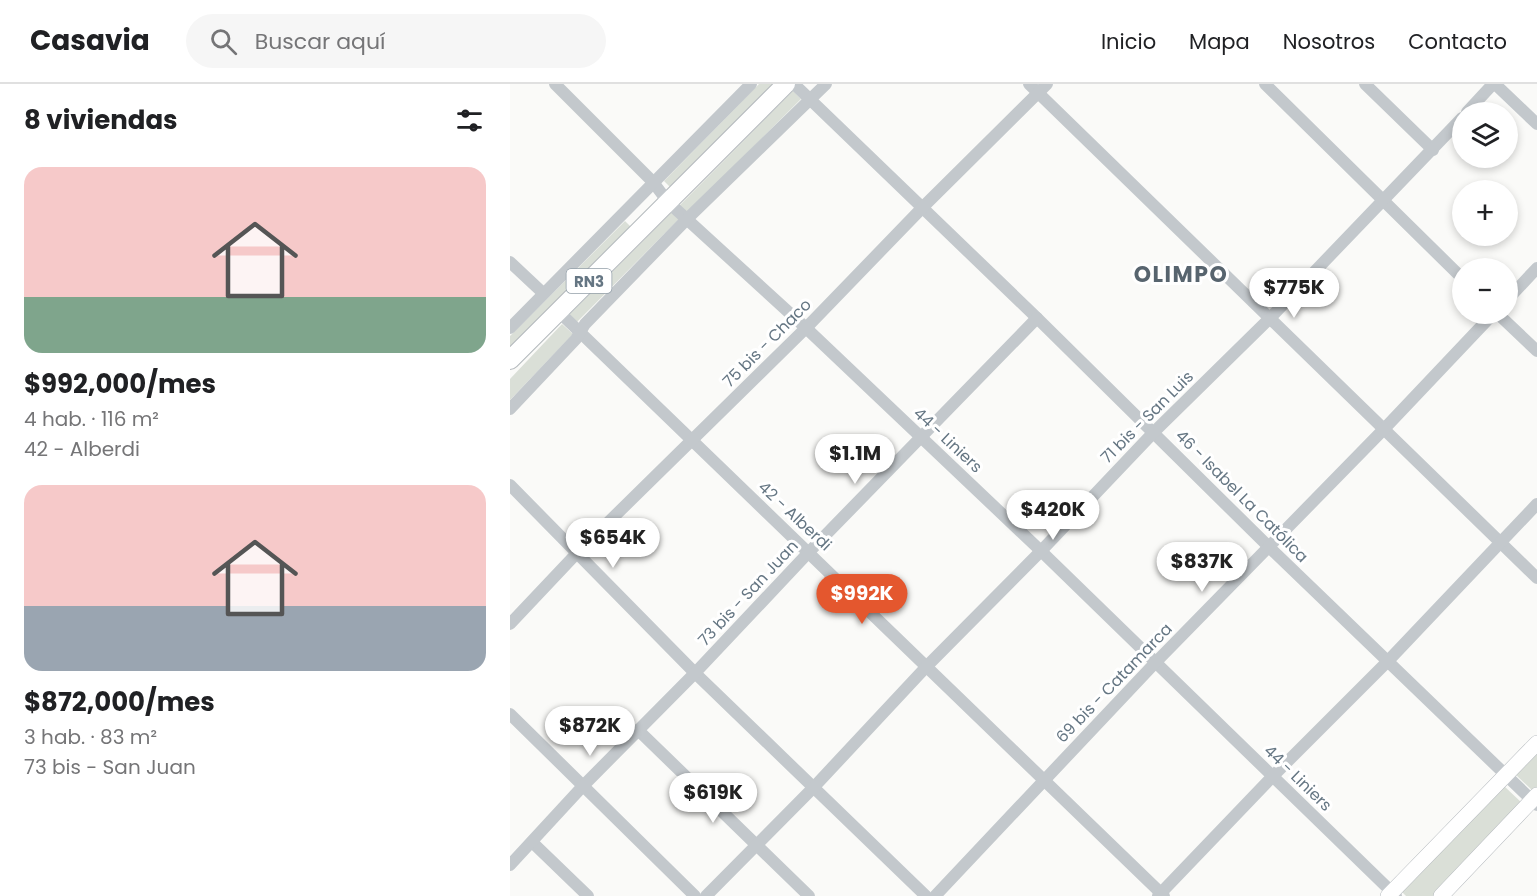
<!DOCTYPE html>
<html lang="es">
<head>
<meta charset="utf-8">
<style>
  body { margin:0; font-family:Poppins,sans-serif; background:#f6f6f6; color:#202124; height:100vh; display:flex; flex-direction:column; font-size:22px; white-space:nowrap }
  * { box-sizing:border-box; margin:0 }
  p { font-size:20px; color:#757577 }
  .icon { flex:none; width:33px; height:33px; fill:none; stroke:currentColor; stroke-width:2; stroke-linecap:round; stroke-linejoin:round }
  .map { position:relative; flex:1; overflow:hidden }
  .sheet { display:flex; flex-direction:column; background:#fff; width:510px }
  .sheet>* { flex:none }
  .tools { position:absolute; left:942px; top:18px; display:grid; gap:12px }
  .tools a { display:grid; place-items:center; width:66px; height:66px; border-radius:50%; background:#fff; box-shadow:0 3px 9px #0003; font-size:30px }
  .price { position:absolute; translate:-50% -51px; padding:0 14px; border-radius:21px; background:#fff; color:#222; font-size:20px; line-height:39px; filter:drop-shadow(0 2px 3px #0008) }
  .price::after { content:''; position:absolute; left:50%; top:36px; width:18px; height:14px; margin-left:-9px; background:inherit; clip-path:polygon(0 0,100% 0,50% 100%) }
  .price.active { background:#e4572e; color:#fff }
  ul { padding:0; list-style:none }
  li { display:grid; align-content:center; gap:12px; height:318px; padding:0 24px }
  li span { display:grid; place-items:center; height:186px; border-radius:18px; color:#555 }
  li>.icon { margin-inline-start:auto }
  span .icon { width:108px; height:108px; fill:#fffc; stroke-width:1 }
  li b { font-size:26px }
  h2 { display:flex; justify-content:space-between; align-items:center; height:72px; padding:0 24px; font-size:26px }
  header { display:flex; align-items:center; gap:36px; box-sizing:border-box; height:84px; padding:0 30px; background:#fff; border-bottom:2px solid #e0e0e0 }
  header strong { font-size:28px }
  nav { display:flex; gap:33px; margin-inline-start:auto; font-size:21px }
  .search { width:420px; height:54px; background:#f6f6f6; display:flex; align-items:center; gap:15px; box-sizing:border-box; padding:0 21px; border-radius:33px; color:#757577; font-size:22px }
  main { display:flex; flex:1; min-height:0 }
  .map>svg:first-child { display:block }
  .green { fill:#dadfd7 }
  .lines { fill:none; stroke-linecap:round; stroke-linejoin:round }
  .major-casing { stroke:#b5babe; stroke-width:16 }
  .highway-casing { stroke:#b4b9bd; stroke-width:20 }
  .minor { stroke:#c3c8cc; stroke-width:12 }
  .major { stroke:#fff; stroke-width:15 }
  .highway { stroke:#fff; stroke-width:18 }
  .labels { text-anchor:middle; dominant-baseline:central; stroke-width:6; stroke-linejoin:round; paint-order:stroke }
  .shield { fill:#fff; stroke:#939fa8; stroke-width:1.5 }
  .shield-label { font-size:15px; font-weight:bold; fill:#657683 }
  .street-label { font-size:16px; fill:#657683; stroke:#fff }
  .district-label { font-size:22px; font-weight:bold; letter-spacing:1.5px; fill:#57646e; stroke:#fff }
</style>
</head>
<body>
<header>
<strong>Casavia</strong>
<div class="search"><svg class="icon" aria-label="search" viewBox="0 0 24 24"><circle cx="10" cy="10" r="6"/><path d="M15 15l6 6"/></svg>Buscar aquí</div>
<nav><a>Inicio</a><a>Mapa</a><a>Nosotros</a><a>Contacto</a></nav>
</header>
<main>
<section class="sheet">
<h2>8 viviendas<svg class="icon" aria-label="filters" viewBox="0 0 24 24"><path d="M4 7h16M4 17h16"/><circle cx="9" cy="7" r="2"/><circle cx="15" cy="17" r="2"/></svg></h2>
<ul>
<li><span style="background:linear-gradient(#f6c9c9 70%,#7fa58c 0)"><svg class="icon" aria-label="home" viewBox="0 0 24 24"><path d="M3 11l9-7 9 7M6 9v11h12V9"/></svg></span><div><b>$992,000/mes</b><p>4 hab. · 116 m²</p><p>42 - Alberdi</p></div></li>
<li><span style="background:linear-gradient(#f6c9c9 65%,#9aa5b1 0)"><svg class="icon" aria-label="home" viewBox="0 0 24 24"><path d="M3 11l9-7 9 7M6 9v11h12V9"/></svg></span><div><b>$872,000/mes</b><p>3 hab. · 83 m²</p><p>73 bis - San Juan</p></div></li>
</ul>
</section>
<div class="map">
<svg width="1027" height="812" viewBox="0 0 1027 812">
  <rect width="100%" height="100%" fill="#fafaf8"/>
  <g class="green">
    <polygon points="249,0 263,0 161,104 154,97"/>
    <polygon points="283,7 291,15 176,130 169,122"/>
    <polygon points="162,128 169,135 67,238 59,231"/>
    <polygon points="115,137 122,144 0,266 0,252"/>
    <polygon points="52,240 63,250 0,316 0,295"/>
    <polygon points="1027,667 1027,705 1024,708 1005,690"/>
    <polygon points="994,702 1013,720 923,812 896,812 891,807"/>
  </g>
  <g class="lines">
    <defs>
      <g id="major">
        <polyline points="878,812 1027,659"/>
        <polyline points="931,812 1027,711"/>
      </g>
      <polyline id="highway" points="0,276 276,0"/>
    </defs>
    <use href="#major" class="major-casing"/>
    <use href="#highway" class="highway-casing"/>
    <g class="minor">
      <polyline points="45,0 143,98 158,118 296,244 531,467 886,812"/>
      <polyline points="284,0 527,234 759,463 1027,721"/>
      <polyline points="519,0 1027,494"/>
      <polyline points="755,0 952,194"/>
      <polyline points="855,0 923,66"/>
      <polyline points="985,0 1027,40"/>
      <polyline points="957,28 983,0"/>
      <polyline points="0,178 33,209"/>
      <polyline points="998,215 1027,184"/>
      <polyline points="48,227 654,812"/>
      <polyline points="988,230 1027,267"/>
      <polyline points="0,244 241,0"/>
      <polyline points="0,325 66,255 75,240 177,135 316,0"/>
      <polyline points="0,401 185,589 416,812"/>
      <polyline points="0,540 67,469 296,244 413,123 537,0"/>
      <polyline points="0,630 185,812"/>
      <polyline points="128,646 299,812"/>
      <polyline points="22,758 78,812"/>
      <polyline points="0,781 72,703 185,589 299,468 527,234"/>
      <polyline points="196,812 304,703 417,582 531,467 644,348 761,233 952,34"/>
      <polyline points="425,812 645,579 875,344 983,230"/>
      <polyline points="648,812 763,692 878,577 1027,420"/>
    </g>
    <use href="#major" class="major"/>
    <use href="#highway" class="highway"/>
  </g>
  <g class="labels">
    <rect class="shield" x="56.5" y="185" width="45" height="24" rx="4.5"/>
    <g class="shield-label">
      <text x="79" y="197">RN3</text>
    </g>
    <g class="street-label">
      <text transform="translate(257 259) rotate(-45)">75 bis - Chaco</text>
      <text transform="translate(637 333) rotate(-45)">71 bis - San Luis</text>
      <text transform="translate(438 356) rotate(43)">44 - Liniers</text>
      <text transform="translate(732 412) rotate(45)">46 - Isabel La Católica</text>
      <text transform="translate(285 432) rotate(43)">42 - Alberdi</text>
      <text transform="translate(238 509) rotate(-47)">73 bis - San Juan</text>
      <text transform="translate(604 599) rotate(-46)">69 bis - Catamarca</text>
      <text transform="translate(788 694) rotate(44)">44 - Liniers</text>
    </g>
    <g class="district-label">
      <text x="671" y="190">OLIMPO</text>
    </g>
  </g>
</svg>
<div class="tools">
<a><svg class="icon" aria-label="layers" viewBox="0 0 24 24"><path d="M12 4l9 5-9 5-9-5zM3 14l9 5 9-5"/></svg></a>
<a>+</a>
<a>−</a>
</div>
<b class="price" style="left:784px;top:235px">$775K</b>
<b class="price" style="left:345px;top:401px">$1.1M</b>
<b class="price" style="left:543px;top:457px">$420K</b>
<b class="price" style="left:103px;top:485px">$654K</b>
<b class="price" style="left:692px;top:509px">$837K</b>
<b class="price active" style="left:352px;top:541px">$992K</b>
<b class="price" style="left:80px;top:673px">$872K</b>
<b class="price" style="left:203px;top:740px">$619K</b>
</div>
</main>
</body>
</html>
